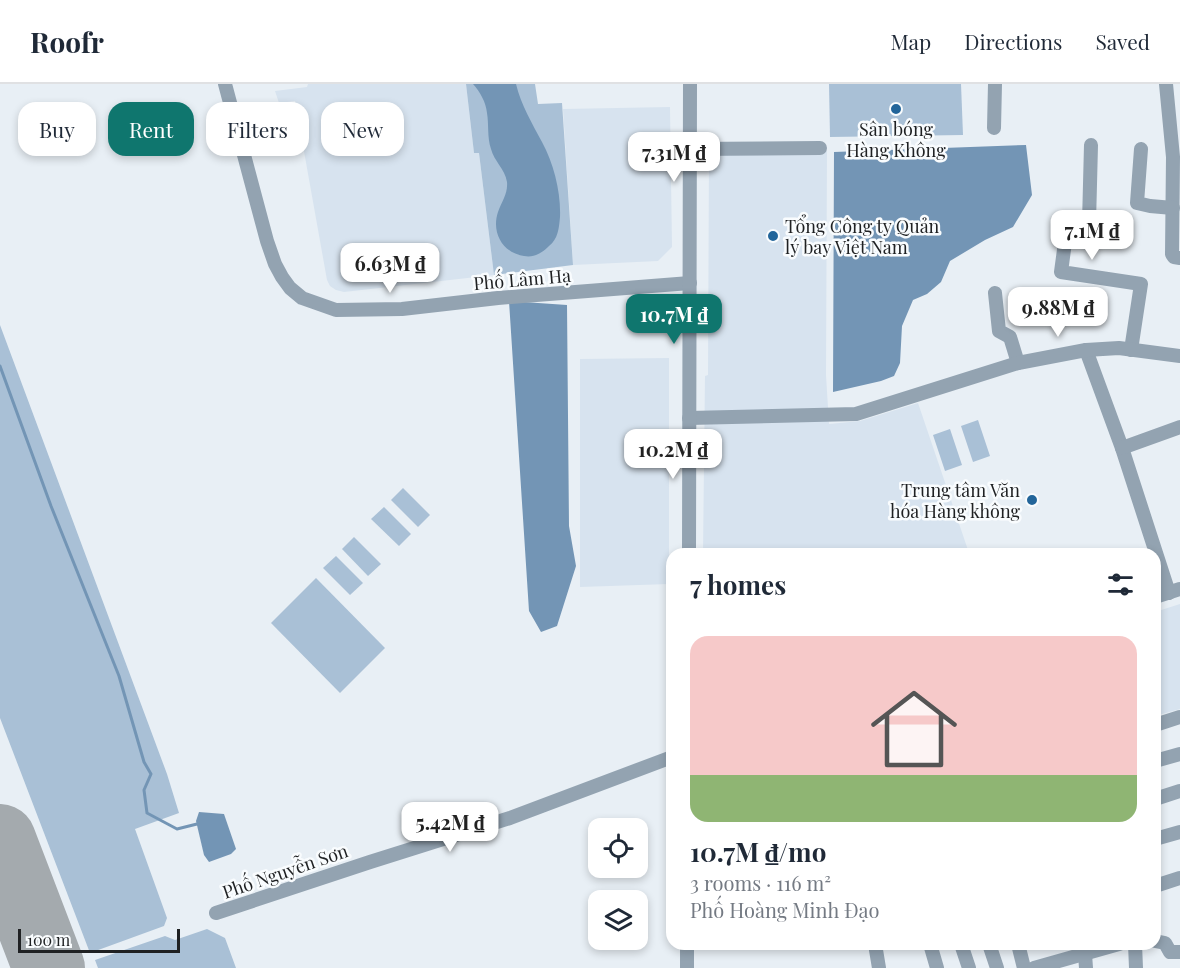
<!DOCTYPE html>
<html lang="en">
<head>
<meta charset="utf-8">
<style>
  body { margin:0; font-family:"Playfair Display",serif; background:#f2f2f3; color:#1f2937; height:100vh; display:flex; flex-direction:column; font-size:22px; white-space:nowrap }
  * { box-sizing:border-box; margin:0 }
  p { font-size:20px; color:#747a83 }
  .icon { flex:none; width:33px; height:33px; fill:none; stroke:currentColor; stroke-width:2; stroke-linecap:round; stroke-linejoin:round }
  .map { position:relative; flex:1; overflow:hidden }
  .panel { position:absolute; left:666px; top:464px; width:495px; height:402px; display:flex; flex-direction:column; background:#fff; border-radius:18px; box-shadow:0 3px 9px #0003 }
  .panel>* { flex:none }
  .guide { position:absolute; left:18px; top:18px; width:558px; height:54px; display:flex; gap:12px }
  .controls { position:absolute; left:588px; top:734px; display:grid; gap:12px }
  .controls a { display:grid; place-items:center; width:60px; height:60px; border-radius:12px; background:#fff; box-shadow:0 3px 9px #0003; font-size:30px }
  .scale { position:absolute; left:18px; bottom:15px; width:162px; box-sizing:border-box; padding-left:6px; border:3px solid #1f2123; border-top:0; font-size:16px; line-height:21px; white-space:nowrap; color:#1f2123; -webkit-text-stroke:4px #f9fcfe; paint-order:stroke }
  .price { position:absolute; translate:-50% -51px; padding:0 14px; border-radius:12px; background:#fff; color:#222; font-size:20px; line-height:39px; filter:drop-shadow(0 2px 3px #0008) }
  .price::after { content:''; position:absolute; left:50%; top:36px; width:18px; height:14px; margin-left:-9px; background:inherit; clip-path:polygon(0 0,100% 0,50% 100%) }
  .price.active { background:#0f766e; color:#fff }
  ul { padding:0; list-style:none }
  li { display:grid; align-content:center; gap:12px; height:318px; padding:0 24px }
  li+li { border-top:2px solid #e0e1e3 }
  li span { display:grid; place-items:center; height:186px; border-radius:18px; color:#555 }
  li>.icon { margin-inline-start:auto }
  span .icon { width:108px; height:108px; fill:#fffc; stroke-width:1 }
  li b { font-size:26px }
  h2 { display:flex; justify-content:space-between; align-items:center; height:72px; padding:0 24px; font-size:26px }
  .chip { padding:0 21px; border-radius:18px; background:#fff; box-shadow:0 3px 9px #0003; font-size:21px; line-height:54px }
  .chip.active { background:#0f766e; color:#fff }
  header { display:flex; align-items:center; gap:36px; box-sizing:border-box; height:84px; padding:0 30px; background:#fff; border-bottom:2px solid #e0e1e3 }
  header strong { font-size:28px }
  nav { display:flex; gap:33px; margin-inline-start:auto; font-size:21px }
  .map>svg:first-child { display:block }
  .built { fill:#d7e3ef }
  .green { fill:#a9c0d6 }
  .water { fill:#7395b5 }
  .lines { fill:none; stroke-linecap:round; stroke-linejoin:round }
  .stream { stroke:#7395b5; stroke-width:3 }
  .runway { stroke:#a4aaae; stroke-width:72 }
  .minor { stroke:#93a3b1; stroke-width:14 }
  .poi-dot { fill:#22659a; stroke:#f9fcfe; stroke-width:2 }
  .labels { text-anchor:middle; dominant-baseline:central; stroke-width:5; stroke-linejoin:round; paint-order:stroke }
  .poi-label { font-size:18px; fill:#1f2123; stroke:#f9fcfe }
  .street-label { font-size:18px; fill:#1f2123; stroke:#f9fcfe }
</style>
</head>
<body>
<header>
<strong>Roofr</strong>
<nav><a>Map</a><a>Directions</a><a>Saved</a></nav>
</header>
<div class="map">
<svg width="1180" height="884" viewBox="0 0 1180 884">
  <rect width="100%" height="100%" fill="#e8eff5"/>
  <g class="built">
    <polygon points="308,0 466,0 474,69 479,69 494,191 344,208 336,206 330,202 327,196 295,17 279,19 275,7 307,3"/>
    <polygon points="670,23 672,163 658,177 573,181 563,25"/>
    <polygon points="709,67 827,67 826,291 829,340 860,337 918,319 969,469 703,470 705,292 708,291"/>
    <polygon points="669,274 669,500 580,503 580,275"/>
    <polygon points="1180,520 1180,625 1155,632 1155,528"/>
  </g>
  <g class="green">
    <polygon points="466,0 535,0 538,20 562,19 573,181 494,191 479,69 474,69"/>
    <polygon points="829,0 961,0 963,51 830,53"/>
    <polygon points="0,241 167,690 179,729 135,745 167,834 164,842 90,869 0,634"/>
    <polygon points="978,336 990,372 973,378 961,342"/>
    <polygon points="950,345 962,381 945,387 933,351"/>
    <polygon points="403,404 430,431 418,443 391,416"/>
    <polygon points="384,423 411,450 399,462 371,435"/>
    <polygon points="354,453 381,480 368,492 342,465"/>
    <polygon points="336,472 363,499 350,511 323,484"/>
    <polygon points="316,494 385,564 340,609 271,539"/>
    <polygon points="207,845 225,854 236,884 98,884 95,876 165,852 175,856"/>
  </g>
  <g class="water">
    <path d="M473,0H516C521,21 532,39 542,58C554,80 561,109 560,133C559,144 558,155 549,162C542,169 534,174 524,172C503,169 491,149 498,128C502,117 508,110 507,98C505,85 494,77 491,65C487,53 489,41 487,29C486,18 480,8 473,0Z"/>
    <polygon points="1026,61 1032,111 1013,143 985,156 950,177 941,198 927,210 913,216 902,242 900,279 894,292 881,297 833,308 834,68"/>
    <polygon points="509,217 567,221 569,442 576,482 557,542 541,548 529,527"/>
    <polygon points="199,728 224,730 236,765 231,770 209,778 204,771 196,737"/>
  </g>
  <g class="lines">
    <polyline class="stream" points="0,282 51,422 119,592 144,678 151,690 144,706 147,729 177,745 197,740"/>
    <polyline class="runway" points="0,756 49,884"/>
    <g class="minor">
      <polyline points="225,0 267,157 275,180 282,193 290,204 302,214 336,226 402,225 498,214 690,199"/>
      <polyline points="1166,0 1173,73 1172,170 1174,173 1180,174"/>
      <polyline points="994,44 995,0"/>
      <polyline points="1091,61 1089,139 1068,136 1061,188 1141,200 1131,266"/>
      <polyline points="690,65 820,64"/>
      <polyline points="1141,65 1137,119 1150,122 1173,124"/>
      <polyline points="995,209 999,247 1010,253 1018,279"/>
      <polyline points="1086,266 1122,364 1169,509"/>
      <polyline points="689,334 856,330 1018,279 1086,266 1119,264 1180,272"/>
      <polyline points="1122,364 1180,343"/>
      <polyline points="689,470 690,0"/>
      <polyline points="1155,513 1180,505"/>
      <polyline points="1155,641 1180,633"/>
      <polyline points="1155,677 1180,670"/>
      <polyline points="1155,715 1180,707"/>
      <polyline points="1155,755 1180,748"/>
      <polyline points="1155,802 1180,794"/>
      <polyline points="216,829 370,778 510,734 672,673"/>
      <polyline points="1155,857 1165,859 1170,868 1180,868"/>
      <polyline points="875,860 879,884"/>
      <polyline points="930,860 937,884"/>
      <polyline points="961,860 969,884"/>
      <polyline points="989,860 997,884"/>
      <polyline points="1018,860 1024,884"/>
      <polyline points="1082,860 1085,870 1086,884"/>
      <polyline points="1135,860 1136,884"/>
      <polyline points="687,884 687,860"/>
      <polyline points="1034,884 1119,860"/>
    </g>
  </g>
  <g class="poi-dot">
    <circle cx="896" cy="25" r="6"/>
    <circle cx="773" cy="152" r="6"/>
    <circle cx="1032" cy="416" r="6"/>
  </g>
  <g class="labels">
    <g class="poi-label">
      <text x="896" y="45">Sân bóng<tspan x="896" dy="21">Hàng Không</tspan></text>
      <text x="785" y="142" text-anchor="start">Tổng Công ty Quản<tspan x="785" dy="21">lý bay Việt Nam</tspan></text>
      <text x="1020" y="406" text-anchor="end">Trung tâm Văn<tspan x="1020" dy="21">hóa Hàng không</tspan></text>
    </g>
    <g class="street-label">
      <text transform="translate(522 195) rotate(-5)">Phố Lâm Hạ</text>
      <text transform="translate(285 787) rotate(-19)">Phố Nguyễn Sơn</text>
    </g>
  </g>
</svg>
<div class="controls">
<a><svg class="icon" aria-label="locate" viewBox="0 0 24 24"><circle cx="12" cy="12" r="6"/><path d="M12 2v4M12 18v4M2 12h4M18 12h4"/></svg></a>
<a><svg class="icon" aria-label="layers" viewBox="0 0 24 24"><path d="M12 4l9 5-9 5-9-5zM3 14l9 5 9-5"/></svg></a>
</div>
<div class="scale">100 m</div>
<b class="price" style="left:674px;top:99px">7.31M ₫</b>
<b class="price" style="left:1092px;top:177px">7.1M ₫</b>
<b class="price" style="left:390px;top:210px">6.63M ₫</b>
<b class="price" style="left:1058px;top:254px">9.88M ₫</b>
<b class="price active" style="left:674px;top:261px">10.7M ₫</b>
<b class="price" style="left:673px;top:396px">10.2M ₫</b>
<b class="price" style="left:450px;top:769px">5.42M ₫</b>
<div class="guide">
<a class="chip">Buy</a>
<a class="chip active">Rent</a>
<a class="chip">Filters</a>
<a class="chip">New</a>
</div>
<section class="panel">
<h2>7 homes<svg class="icon" aria-label="filters" viewBox="0 0 24 24"><path d="M4 7h16M4 17h16"/><circle cx="9" cy="7" r="2"/><circle cx="15" cy="17" r="2"/></svg></h2>
<ul>
<li><span style="background:linear-gradient(#f6c9c9 75%,#8fb573 0)"><svg class="icon" aria-label="home" viewBox="0 0 24 24"><path d="M3 11l9-7 9 7M6 9v11h12V9"/></svg></span><div><b>10.7M ₫/mo</b><p>3 rooms · 116 m²</p><p>Phố Hoàng Minh Đạo</p></div></li>
</ul>
</section>
</div>
</body>
</html>
